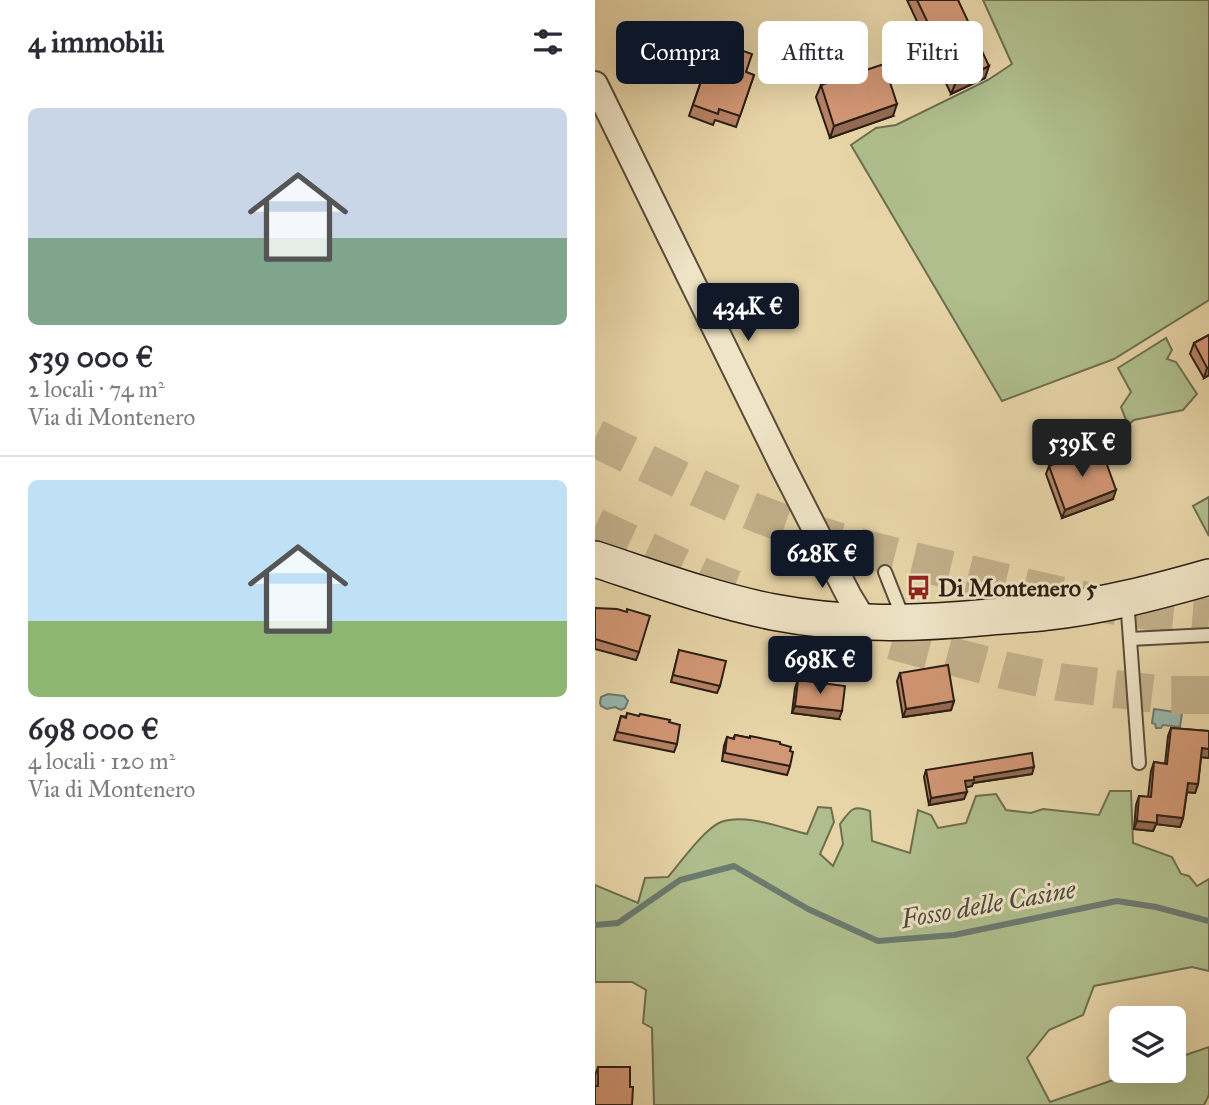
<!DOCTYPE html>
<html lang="it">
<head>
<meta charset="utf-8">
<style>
  body { margin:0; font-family:"IM FELL Great Primer",serif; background:#f2f2f3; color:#2b2b33; height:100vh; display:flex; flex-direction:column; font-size:26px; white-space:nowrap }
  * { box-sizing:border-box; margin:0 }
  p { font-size:23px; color:#7c7c81 }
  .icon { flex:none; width:38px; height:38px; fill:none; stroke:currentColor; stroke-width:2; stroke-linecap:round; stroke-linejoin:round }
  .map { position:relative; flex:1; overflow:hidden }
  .details { display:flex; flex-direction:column; background:#fff; width:595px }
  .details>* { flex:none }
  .guide { position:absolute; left:21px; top:21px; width:486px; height:63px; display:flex; gap:14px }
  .fabs { position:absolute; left:514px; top:1006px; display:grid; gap:14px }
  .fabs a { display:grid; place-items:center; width:77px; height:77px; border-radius:10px; background:#fff; box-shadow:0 7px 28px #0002; font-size:35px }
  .price { position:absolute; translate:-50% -60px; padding:0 16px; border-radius:7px; background:#111827; color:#fff; font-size:23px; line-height:46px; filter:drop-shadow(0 2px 4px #0008) }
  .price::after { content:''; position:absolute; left:50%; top:42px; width:21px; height:16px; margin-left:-10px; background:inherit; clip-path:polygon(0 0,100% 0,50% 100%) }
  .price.selected { background:#222; color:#fff }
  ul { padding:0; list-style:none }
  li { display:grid; align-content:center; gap:14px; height:371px; padding:0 28px }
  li+li { border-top:2px solid #e1e1e2 }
  li span { display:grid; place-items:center; height:217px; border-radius:10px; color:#555 }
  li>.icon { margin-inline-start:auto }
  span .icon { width:126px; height:126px; fill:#fffc; stroke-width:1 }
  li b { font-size:30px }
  h2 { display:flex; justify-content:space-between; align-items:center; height:84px; padding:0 28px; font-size:30px }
  .tag { padding:0 24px; border-radius:10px; background:#fff; box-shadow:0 7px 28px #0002; font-size:24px; line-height:63px }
  .tag.selected { background:#111827; color:#fff }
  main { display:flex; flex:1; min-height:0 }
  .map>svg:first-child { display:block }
  .green { fill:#afbe8c; stroke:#6e6e50; stroke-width:2 }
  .water { fill:#97b8ad; stroke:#6c7a70; stroke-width:2 }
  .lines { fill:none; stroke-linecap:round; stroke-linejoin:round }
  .stream { stroke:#6c7a70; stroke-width:6 }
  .highway-tunnel { stroke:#c2b08a; stroke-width:38; stroke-dasharray:38 19; stroke-linecap:butt }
  .lane-casing { stroke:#5b4c39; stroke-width:16 }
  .street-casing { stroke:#5b4c39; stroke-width:28 }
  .secondary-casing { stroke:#2c1e14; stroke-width:38 }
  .lane { stroke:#efe4c6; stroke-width:12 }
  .street { stroke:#efe4c6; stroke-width:24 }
  .secondary { stroke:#efe4c6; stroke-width:35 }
  .wall { fill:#b58265; stroke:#2c1e14; stroke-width:2 }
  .shaded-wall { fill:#936a52; stroke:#2c1e14; stroke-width:2 }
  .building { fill:#d29775; stroke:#2c1e14; stroke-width:2 }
  .labels { text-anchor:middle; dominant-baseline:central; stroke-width:6; stroke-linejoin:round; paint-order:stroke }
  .poi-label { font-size:24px; font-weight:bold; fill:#2c1e14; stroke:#efe4c6; text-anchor:start }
  .water-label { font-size:26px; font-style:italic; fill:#4c4c42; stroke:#efe4c6 }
</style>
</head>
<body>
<main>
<section class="details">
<h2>4 immobili<svg class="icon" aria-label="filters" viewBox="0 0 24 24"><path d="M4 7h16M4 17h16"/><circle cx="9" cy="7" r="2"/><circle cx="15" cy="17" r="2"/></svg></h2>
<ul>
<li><span style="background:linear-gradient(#c9d6e8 60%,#7fa58c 0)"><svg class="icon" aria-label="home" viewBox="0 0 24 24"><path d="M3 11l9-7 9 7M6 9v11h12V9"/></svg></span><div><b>539 000 €</b><p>2 locali · 74 m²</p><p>Via di Montenero</p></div></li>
<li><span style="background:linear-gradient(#bfe0f5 65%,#8fb573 0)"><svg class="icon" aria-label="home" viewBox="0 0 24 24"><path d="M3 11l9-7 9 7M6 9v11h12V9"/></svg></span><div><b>698 000 €</b><p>4 locali · 120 m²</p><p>Via di Montenero</p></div></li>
</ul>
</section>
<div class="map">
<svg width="614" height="1105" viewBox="0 0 614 1105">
  <rect width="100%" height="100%" fill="#e7d5a8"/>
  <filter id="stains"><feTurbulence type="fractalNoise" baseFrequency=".00286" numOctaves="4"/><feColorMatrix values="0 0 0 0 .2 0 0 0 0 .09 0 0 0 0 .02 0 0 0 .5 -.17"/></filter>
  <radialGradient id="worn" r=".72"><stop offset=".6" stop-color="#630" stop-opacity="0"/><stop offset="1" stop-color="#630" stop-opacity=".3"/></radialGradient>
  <g class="green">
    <polygon points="388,0 614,0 614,300 519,359 407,401 256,145 281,128 301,125 393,80 417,64"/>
    <polygon points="571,338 577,350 572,359 581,362 602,394 588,410 539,420 533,425 526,407 536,392 523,368"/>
    <polygon points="614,497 614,536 598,506"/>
    <path d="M515,791H536L538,843L577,857L586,874L594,876L602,886L614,879V971L597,967L499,986L488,1015L454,1030L432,1058L455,1102L544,1071H579V1059L614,1047V1095L609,1105H59L57,1028L48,1023L51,990L37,982H0V885L43,903L50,878L73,877C85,863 110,828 126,822C151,813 186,828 212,834L223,807L236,808L239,822L225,854L238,866L248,844L245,824C256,810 257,804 275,811L277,841L315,853L323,810L336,815L343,828L371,823L381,796L401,794L411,810L436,813L448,809L504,815Z"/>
  </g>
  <g class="water">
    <polygon points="13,694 29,696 33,701 30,708 26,710 20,707 12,709 6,706 5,703 6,697"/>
    <polygon points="559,709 587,713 585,727 568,725 566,728 561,728 560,724 557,723"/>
  </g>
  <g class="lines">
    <polyline class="stream" points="0,925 23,923 85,880 139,866 213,909 283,941 359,935 522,901 561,907 614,921"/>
    <g class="highway-tunnel">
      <path d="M0,438C65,470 130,503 199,527C264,550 332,564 399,580C469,597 542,613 614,617"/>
      <polyline points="0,527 110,578 149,593"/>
      <polyline points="242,626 412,671 464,682 570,695 614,695"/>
    </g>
    <defs>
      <g id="lane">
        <polyline points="290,572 309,620"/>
        <polyline points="532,599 544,763"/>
        <polyline points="535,639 614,635"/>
      </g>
      <polyline id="street" points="0,84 187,465 254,596 270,622"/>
      <path id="secondary" d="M0,559C58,578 118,600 178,612C250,626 323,624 395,617C414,615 434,615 453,612C508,606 561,592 614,577"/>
    </defs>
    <use href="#lane" class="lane-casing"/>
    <use href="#street" class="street-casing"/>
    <use href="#secondary" class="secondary-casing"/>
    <use href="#lane" class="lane"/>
    <use href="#street" class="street"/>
    <use href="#secondary" class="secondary"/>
  </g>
  <g class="wall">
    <polygon points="312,0 363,0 390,78 356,94"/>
    <polygon points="120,41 151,72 159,75 141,127 120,120 118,125 94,116"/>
    <polygon points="226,85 298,116 235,138 221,97"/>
    <polygon points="614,335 614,375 609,378 595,354 599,343"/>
    <polygon points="484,460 518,499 467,518 451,474 454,466"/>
    <polygon points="0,608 44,652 41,660 0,649"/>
    <polygon points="84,650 125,686 122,693 76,682"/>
    <polygon points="305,673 359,701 356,710 308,717 302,681"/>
    <polygon points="203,680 244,719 197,713 200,688"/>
    <polygon points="26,716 74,722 82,744 79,752 19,740"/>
    <polygon points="576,728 614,731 614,758 606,757 603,784 600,793 592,792 588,818 585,827 561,824 558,831 539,829 541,805 544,796 553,797 556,771 559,762 570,764 573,736"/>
    <polygon points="140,735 185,744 195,751 195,766 192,775 127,761 129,746 132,737 138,739"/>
    <polygon points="331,770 437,774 378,783 377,786 371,787 369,799 334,805 329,777"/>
    <polygon points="3,1067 35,1087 0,1105 0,1075"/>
  </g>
  <g class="shaded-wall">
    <polygon points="394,66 390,78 356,94 361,82"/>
    <polygon points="302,104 298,116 235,138 239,126"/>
    <polygon points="614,367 614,375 609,378 612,368"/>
    <polygon points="521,490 518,499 467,518 470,510"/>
    <polygon points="359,701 356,710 308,717 311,709"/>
    <polygon points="200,706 247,711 244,719 197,713"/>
    <polygon points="607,748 614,749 614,758 604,757"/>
    <polygon points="439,767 437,774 378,783 377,786 368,788 370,781 379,777"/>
    <polygon points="593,783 603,784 600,793 590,792"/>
    <polygon points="372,792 369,799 334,805 336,798"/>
    <polygon points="562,815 588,818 585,827 561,824 558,831 539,829 542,821"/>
  </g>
  <g class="building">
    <polygon points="322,0 363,0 394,66 361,82"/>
    <polygon points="120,41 157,54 151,72 159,75 145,116 124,109 123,114 98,105"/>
    <polygon points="289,64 302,104 239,126 226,85"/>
    <polygon points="614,335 614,367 612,368 599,343"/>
    <polygon points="507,451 521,490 470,510 454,466 482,455 484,460"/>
    <polygon points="0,608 22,609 32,612 32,609 55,616 44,652 0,639"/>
    <polygon points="84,650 131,661 125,686 78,675"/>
    <polygon points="353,665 359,701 311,709 305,673"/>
    <polygon points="203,680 250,686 247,711 200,706"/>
    <polygon points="32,713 44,716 45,714 75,720 74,722 85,725 82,744 22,732 26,716 31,718"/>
    <polygon points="576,728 614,731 614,749 607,748 603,784 593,783 588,818 562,815 562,823 542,821 544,796 556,797 559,762 572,764"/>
    <polygon points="140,735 155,738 155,736 185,742 185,744 196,747 195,751 198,752 195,766 130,753 132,737 139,739"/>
    <polygon points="437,753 439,767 379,777 379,780 370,781 372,792 336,798 331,770"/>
    <polygon points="3,1067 35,1067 35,1087 38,1087 37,1105 0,1105 0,1086 3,1086"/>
  </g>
  <defs>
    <symbol id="bus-bare" viewBox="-9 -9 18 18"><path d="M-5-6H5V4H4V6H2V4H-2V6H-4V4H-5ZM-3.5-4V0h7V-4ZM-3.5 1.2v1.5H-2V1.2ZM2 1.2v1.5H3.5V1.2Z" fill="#8f2418" stroke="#efe4c6" stroke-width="2.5" paint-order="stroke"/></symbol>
  </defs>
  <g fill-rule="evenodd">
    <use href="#bus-bare" x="306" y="570" width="35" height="35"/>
  </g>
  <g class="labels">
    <g class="poi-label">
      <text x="343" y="588">Di Montenero 5</text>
    </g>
    <g class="water-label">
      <text transform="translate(393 904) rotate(-10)">Fosso delle Casine</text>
    </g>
  </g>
  <rect width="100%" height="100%" filter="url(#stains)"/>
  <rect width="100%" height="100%" fill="url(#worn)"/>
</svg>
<div class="fabs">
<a><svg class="icon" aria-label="layers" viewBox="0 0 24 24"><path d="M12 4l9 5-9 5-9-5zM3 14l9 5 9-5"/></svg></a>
</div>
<b class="price" style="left:153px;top:343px">434K €</b>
<b class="price selected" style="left:487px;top:479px">539K €</b>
<b class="price" style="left:227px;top:590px">628K €</b>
<b class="price" style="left:225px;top:696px">698K €</b>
<div class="guide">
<a class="tag selected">Compra</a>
<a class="tag">Affitta</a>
<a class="tag">Filtri</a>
</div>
</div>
</main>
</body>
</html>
